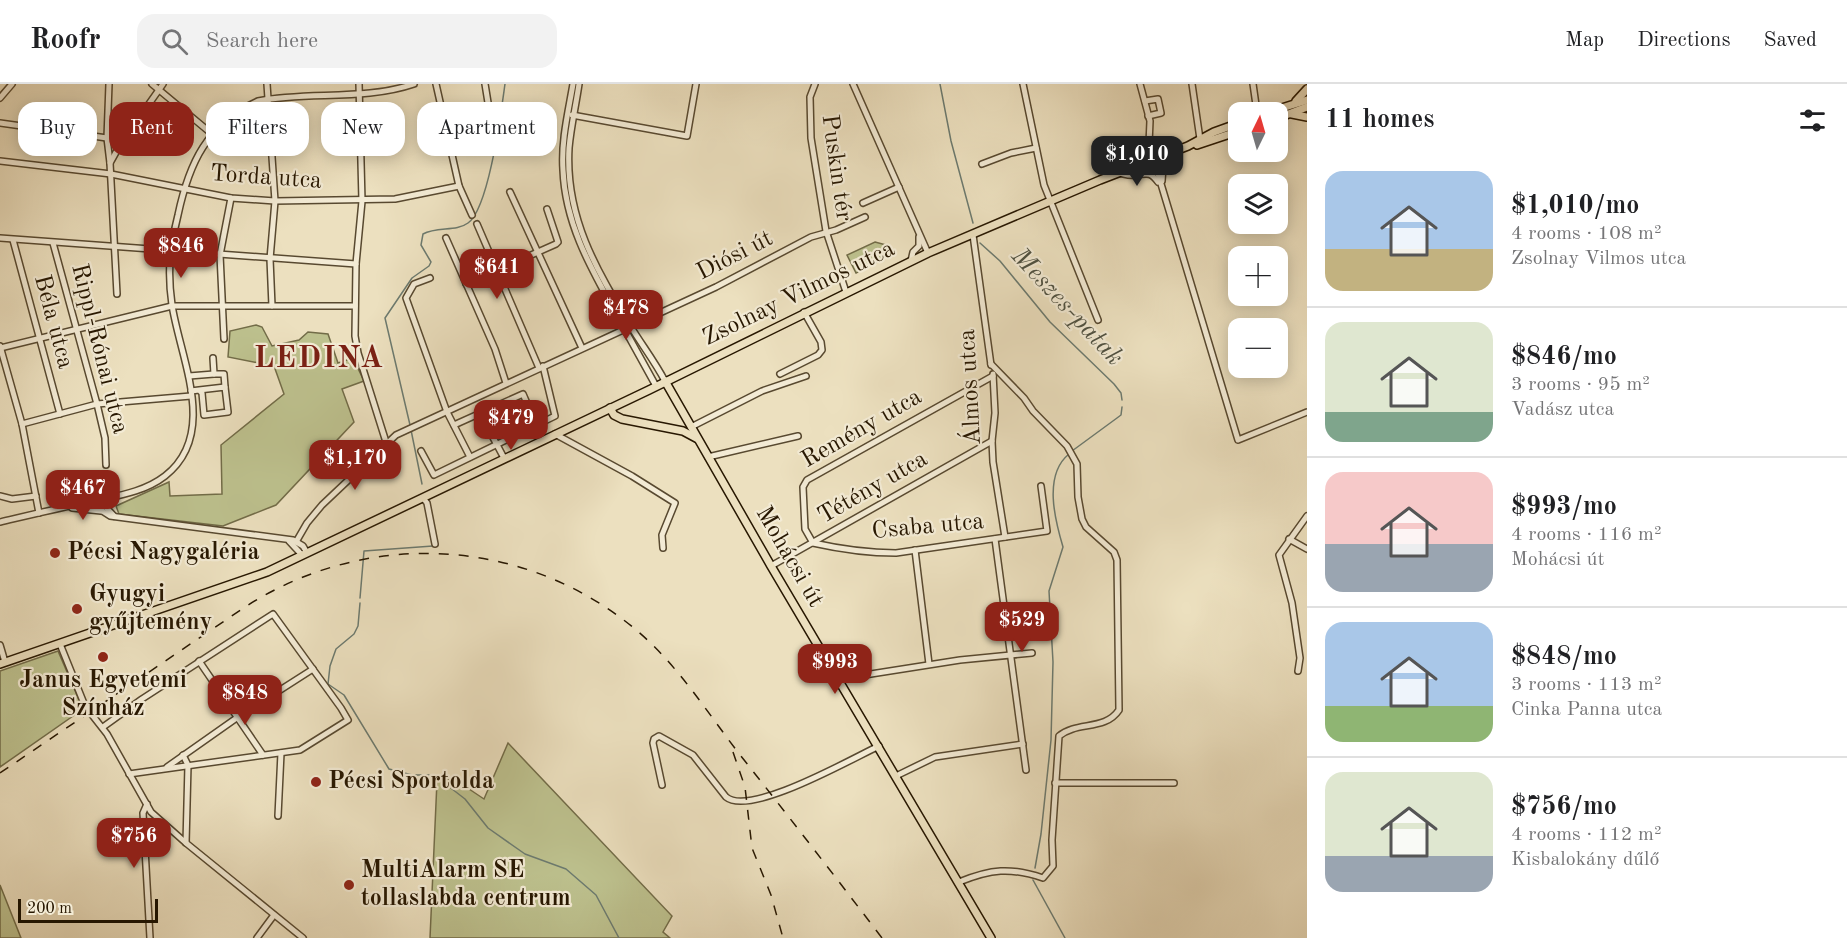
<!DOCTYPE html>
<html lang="en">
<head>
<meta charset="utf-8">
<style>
  body { margin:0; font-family:"Old Standard TT",serif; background:#f2f2f2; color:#202124; height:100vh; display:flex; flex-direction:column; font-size:22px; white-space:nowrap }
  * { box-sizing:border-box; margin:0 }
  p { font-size:20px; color:#757577 }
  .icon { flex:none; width:33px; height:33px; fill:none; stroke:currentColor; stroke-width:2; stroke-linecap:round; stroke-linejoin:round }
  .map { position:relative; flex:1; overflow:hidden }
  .side { display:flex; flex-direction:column; background:#fff; width:540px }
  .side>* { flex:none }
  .banner { position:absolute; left:18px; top:18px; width:570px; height:54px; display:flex; gap:12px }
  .needle { width:39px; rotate:5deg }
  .controls { position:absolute; left:1228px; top:18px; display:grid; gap:12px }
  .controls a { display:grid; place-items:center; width:60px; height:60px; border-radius:12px; background:#fff; box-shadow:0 3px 15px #0003; font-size:30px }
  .scale { position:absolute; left:18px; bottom:15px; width:140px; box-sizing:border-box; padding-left:6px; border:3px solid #271701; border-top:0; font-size:16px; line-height:21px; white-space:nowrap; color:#271701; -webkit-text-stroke:4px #f3ebd5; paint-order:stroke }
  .price { position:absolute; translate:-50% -51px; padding:0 14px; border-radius:12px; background:#8f2418; color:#fff; font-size:20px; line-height:39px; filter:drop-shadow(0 2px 3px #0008) }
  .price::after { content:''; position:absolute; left:50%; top:36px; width:18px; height:14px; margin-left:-9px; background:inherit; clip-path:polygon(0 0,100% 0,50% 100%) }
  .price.selected { background:#222; color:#fff }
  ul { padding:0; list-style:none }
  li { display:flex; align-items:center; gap:18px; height:150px; padding:0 18px }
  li+li { border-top:2px solid #e0e0e0 }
  li span { display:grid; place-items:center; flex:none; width:168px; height:120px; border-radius:18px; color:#555 }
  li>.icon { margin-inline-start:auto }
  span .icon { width:72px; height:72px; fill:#fffc; stroke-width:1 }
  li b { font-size:26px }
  h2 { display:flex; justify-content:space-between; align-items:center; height:72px; padding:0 18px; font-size:26px }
  .chip { padding:0 21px; border-radius:18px; background:#fff; box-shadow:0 3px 15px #0003; font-size:21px; line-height:54px }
  .chip.selected { background:#8f2418; color:#fff }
  header { display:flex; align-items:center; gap:36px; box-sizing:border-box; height:84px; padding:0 30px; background:#fff; border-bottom:2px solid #e0e0e0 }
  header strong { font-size:28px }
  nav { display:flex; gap:33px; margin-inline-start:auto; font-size:21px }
  .search { width:420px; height:54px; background:#f2f2f2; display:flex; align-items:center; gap:15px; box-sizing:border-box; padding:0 21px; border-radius:18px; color:#757577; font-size:22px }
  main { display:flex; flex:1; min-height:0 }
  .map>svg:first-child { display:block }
  .green { fill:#bdc18e; stroke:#726c48; stroke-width:1.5 }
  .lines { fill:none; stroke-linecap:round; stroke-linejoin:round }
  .stream { stroke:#6c7a6f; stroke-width:1.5 }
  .minor-casing { stroke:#584930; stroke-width:8 }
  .major-casing { stroke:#271701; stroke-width:10 }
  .minor { stroke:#f3ebd5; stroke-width:5 }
  .major { stroke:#ece0bf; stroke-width:7 }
  .rail { stroke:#271701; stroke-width:1.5; stroke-dasharray:10 10; stroke-linecap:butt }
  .poi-dot { fill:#8f2418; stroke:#f3ebd5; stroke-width:2 }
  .labels { text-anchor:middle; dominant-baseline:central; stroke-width:4.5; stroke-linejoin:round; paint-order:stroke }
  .street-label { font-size:24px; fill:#271701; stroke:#f3ebd5 }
  .poi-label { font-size:24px; font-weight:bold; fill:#271701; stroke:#f3ebd5; text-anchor:start }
  .water-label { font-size:26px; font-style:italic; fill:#4f5141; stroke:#f3ebd5 }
  .district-label { font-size:30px; font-weight:bold; letter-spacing:1.5px; fill:#7a1f14; stroke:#f3ebd5 }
</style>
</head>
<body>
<header>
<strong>Roofr</strong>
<div class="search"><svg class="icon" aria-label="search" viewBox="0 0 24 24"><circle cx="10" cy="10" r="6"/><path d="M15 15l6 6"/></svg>Search here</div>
<nav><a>Map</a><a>Directions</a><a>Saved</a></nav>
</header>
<main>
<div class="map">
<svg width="1307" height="854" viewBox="0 0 1307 854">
  <rect width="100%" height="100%" fill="#ece0bf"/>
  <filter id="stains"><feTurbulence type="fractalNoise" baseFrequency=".00333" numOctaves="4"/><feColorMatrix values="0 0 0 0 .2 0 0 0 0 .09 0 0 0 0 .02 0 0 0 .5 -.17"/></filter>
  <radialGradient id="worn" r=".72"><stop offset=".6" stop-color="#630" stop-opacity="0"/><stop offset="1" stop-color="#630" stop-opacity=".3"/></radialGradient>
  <g class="green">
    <path d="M875,158L890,162C888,176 867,183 856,189L847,171Z"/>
    <polygon points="256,241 262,243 272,262 299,256 308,248 328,250 338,279 353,274 364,297 342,305 354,338 276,421 223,442 119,430 116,422 169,398 170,412 222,410 221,361 284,310 274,282 228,273 230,247"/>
    <polygon points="58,567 83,625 0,683 0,587"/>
    <polygon points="508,659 672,832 663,848 670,854 430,854 437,697 454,695 484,715"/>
    <polygon points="0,801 21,854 0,854"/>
  </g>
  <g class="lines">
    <g class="stream">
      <polyline points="940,0 951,57 973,139"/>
      <polyline points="980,159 1000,177 1050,238 1114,300 1121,309 1122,316"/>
      <path d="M410,341L385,234L412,194L429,182L431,178L421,161L423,150C437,142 456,148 468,139C489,124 501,28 505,0"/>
      <polyline points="411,346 422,400"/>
      <polyline points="1072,367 1117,334 1121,331 1122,323"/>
      <polyline points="360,514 364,467 433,462"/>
      <polyline points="360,519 358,542 354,550 336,565 330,582 328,600 344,611 389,685 412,691 434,691 465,715 488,744 525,770 566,785 596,811 619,854"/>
      <path d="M1035,784L1041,750L1051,656L1053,578L1049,507L1063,463C1055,436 1043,391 1069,370"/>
      <polyline points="1033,796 1065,854"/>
    </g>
    <defs>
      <g id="minor">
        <polyline points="109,0 107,54 110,79"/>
        <polyline points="152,0 212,50"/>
        <polyline points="267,0 275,117 270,175 272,222"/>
        <polyline points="359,0 362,117 356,180 355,252 358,269 386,358"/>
        <polyline points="436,0 459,102 472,131"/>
        <polyline points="485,0 491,37"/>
        <path d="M573,0C568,29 561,57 563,86C565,138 589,181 614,226C628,251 642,277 656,302"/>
        <path d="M579,0C576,21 571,42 569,64C565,133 596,185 631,243C642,261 655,278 665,297"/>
        <polyline points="815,0 810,13 811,54 826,147 846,208"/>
        <polyline points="853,0 928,169"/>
        <polyline points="1023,0 1044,101 1098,236"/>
        <polyline points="1140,0 1150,37 1149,60 1238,356 1307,328"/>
        <polyline points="1192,0 1200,55"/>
        <polyline points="1253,0 1257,28"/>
        <polyline points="0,14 12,0"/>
        <polyline points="1145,17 1158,15 1161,29 1148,32"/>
        <polyline points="572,31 687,52 696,0"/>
        <polyline points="0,39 107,54"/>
        <polyline points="0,77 111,90 231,114 275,117 395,115 459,102"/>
        <polyline points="982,80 1011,69 1036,64"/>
        <path d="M1119,89C1124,90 1130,92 1135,91C1147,90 1150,87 1158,98"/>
        <polyline points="1162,97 1163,83 1172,69"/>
        <polyline points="510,108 582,264"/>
        <polyline points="863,119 899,103"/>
        <polyline points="477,140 539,284"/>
        <polyline points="973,151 991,281"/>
        <polyline points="0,154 356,180"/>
        <polyline points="446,154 495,265 506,299"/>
        <polyline points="13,156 60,330"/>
        <polyline points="53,159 97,320 105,354 106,381"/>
        <polyline points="911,177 913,168 919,162 919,153"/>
        <polyline points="430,194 414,200 406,214 447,328 470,373"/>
        <polyline points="466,200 556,160 558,158 547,125"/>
        <polyline points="117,210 110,79 120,61 163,0"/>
        <polyline points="224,255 220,171 231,114"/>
        <polyline points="0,262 22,340 39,429"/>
        <polyline points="0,264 172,222 355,222"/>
        <polyline points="213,274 214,290 224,290 225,303"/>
        <polyline points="780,290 818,271 822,266 821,258 804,228"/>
        <polyline points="993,290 995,329 992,357 993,378 1005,453"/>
        <polyline points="189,292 214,290"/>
        <path d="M993,292L807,396L803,403L805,445L813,459C840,465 868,469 896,469L1047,447L1041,402"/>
        <polyline points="191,307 199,306 202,309 204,331 228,328 225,303 199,306"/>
        <polyline points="480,329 504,374"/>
        <polyline points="22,340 97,320 191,312"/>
        <polyline points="454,341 523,310 536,340"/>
        <polyline points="691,343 762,307 806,292"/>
        <polyline points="555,350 632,392 675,419 662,451 663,464"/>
        <polyline points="421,367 434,391 555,332 543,282"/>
        <polyline points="708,373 798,352"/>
        <polyline points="0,412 12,415 36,412"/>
        <polyline points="423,414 427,419 435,460"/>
        <polyline points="99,416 114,432"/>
        <polyline points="90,419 110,432 293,456 303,462 307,469"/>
        <polyline points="72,424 101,427"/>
        <path d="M0,438C30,431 59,424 89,418C115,412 143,409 165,392C219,350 180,274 172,221C167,186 170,164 178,131C189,79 207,40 258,17C309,7 364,17 414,0"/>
        <polyline points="995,455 1026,686"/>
        <polyline points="1289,455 1307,465"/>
        <polyline points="289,457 302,471"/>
        <polyline points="296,458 307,439 322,421 396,351 716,203 811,153 836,146 865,133"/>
        <polyline points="915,466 929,580"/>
        <polyline points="771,482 992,357"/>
        <polyline points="60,560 85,622 107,650 151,728 186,759 303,854"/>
        <polyline points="0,561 5,578"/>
        <polyline points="199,577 263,671"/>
        <polyline points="1298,587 1300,574 1292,519 1279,471 1307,432"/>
        <polyline points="839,595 960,576 1032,569"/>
        <polyline points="103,643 142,615 273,530 341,624 348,636 300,666 129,690"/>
        <polyline points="183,671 188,681 186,759"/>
        <polyline points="167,683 238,633 313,585"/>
        <polyline points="896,692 935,673 1023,660"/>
        <polyline points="1055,699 1174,699"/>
        <path d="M662,701L653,659L654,655L659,652L693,671L726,713C750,733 851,675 879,662"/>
        <polyline points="147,720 143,729 150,854"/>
        <polyline points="278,732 281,669"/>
        <path d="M959,798C991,785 1010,783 1043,794L1053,782L1052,756L1059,652C1077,637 1105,647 1119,626C1118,576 1118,526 1117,476L1114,468L1086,443L1082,435L1078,413L1077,380L1067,362L1033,327L1024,314L991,280"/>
        <polyline points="257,854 274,831"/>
      </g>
      <g id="major">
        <polyline points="1296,17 1307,5"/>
        <polyline points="1269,28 1307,16"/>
        <polyline points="1292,30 1307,33"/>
        <polyline points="1278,34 1307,23"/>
        <polyline points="1197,61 1239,47"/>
        <polyline points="665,297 771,482 991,854"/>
        <polyline points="610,324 614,331 622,335 683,347 696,354"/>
        <polyline points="0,580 267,488 649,306 928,169 1100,96 1188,62 1214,48 1239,39"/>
      </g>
    </defs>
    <use href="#minor" class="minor-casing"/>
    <use href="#major" class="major-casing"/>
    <use href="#minor" class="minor"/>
    <use href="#major" class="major"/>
    <g class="rail">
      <polyline points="733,668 745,703 752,764 771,811 783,854"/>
      <path d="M0,689L245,523C366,445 523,452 635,545C676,579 705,625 737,667C786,729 834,791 882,854"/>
    </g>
  </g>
  <g class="poi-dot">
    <circle cx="55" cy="469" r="6"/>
    <circle cx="77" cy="525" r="6"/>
    <circle cx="103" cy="573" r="6"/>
    <circle cx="316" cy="698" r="6"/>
    <circle cx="349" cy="801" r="6"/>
  </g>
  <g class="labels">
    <g class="street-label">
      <text transform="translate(836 84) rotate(82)">Puskin tér</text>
      <text transform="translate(266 94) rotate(4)">Torda utca</text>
      <text transform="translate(735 172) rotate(-27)">Diósi út</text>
      <text transform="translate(799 210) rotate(-26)">Zsolnay Vilmos utca</text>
      <text transform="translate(53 238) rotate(75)">Béla utca</text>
      <text transform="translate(99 265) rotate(76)">Rippl-Rónai utca</text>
      <text transform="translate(971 303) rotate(-93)">Álmos utca</text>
      <text transform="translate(862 345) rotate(-30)">Remény utca</text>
      <text transform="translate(873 404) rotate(-30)">Tétény utca</text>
      <text transform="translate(928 443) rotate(-5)">Csaba utca</text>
      <text transform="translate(789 473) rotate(60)">Mohácsi út</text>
    </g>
    <g class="poi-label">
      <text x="67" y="469">Pécsi Nagygaléria</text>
      <text x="89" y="511">Gyugyi<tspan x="89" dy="28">gyűjtemény</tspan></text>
      <text x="103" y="597" text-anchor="middle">Janus Egyetemi<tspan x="103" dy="28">Színház</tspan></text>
      <text x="328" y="698">Pécsi Sportolda</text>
      <text x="361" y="787">MultiAlarm SE<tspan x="361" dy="28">tollaslabda centrum</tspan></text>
    </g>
    <g class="water-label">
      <text transform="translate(1067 223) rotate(47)">Meszes-patak</text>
    </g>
    <g class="district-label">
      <text x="319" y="275">LEDINA</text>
    </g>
  </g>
  <rect width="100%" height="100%" filter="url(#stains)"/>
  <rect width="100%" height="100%" fill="url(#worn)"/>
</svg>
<div class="controls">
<a><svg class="needle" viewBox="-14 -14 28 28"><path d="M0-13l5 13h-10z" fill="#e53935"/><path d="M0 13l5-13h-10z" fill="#757577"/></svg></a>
<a><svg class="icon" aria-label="layers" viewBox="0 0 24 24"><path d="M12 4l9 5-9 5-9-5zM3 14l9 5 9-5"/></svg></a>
<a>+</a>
<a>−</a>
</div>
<div class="scale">200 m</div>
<b class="price selected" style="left:1137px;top:103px">$1,010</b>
<b class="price" style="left:181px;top:195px">$846</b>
<b class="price" style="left:497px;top:216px">$641</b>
<b class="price" style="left:626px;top:257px">$478</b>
<b class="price" style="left:511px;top:367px">$479</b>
<b class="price" style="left:355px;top:407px">$1,170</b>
<b class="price" style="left:83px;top:437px">$467</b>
<b class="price" style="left:1022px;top:569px">$529</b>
<b class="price" style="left:835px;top:611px">$993</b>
<b class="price" style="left:245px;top:642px">$848</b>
<b class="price" style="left:134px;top:785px">$756</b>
<div class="banner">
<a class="chip">Buy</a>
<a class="chip selected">Rent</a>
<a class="chip">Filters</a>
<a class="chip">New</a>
<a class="chip">Apartment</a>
</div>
</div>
<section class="side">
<h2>11 homes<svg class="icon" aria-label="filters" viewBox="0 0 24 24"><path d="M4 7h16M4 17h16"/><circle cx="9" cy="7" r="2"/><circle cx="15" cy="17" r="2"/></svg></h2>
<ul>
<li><span style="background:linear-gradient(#a9c7e8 65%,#c2b280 0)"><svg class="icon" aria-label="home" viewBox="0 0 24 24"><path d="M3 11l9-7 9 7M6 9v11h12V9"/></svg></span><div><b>$1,010/mo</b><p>4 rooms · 108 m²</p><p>Zsolnay Vilmos utca</p></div></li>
<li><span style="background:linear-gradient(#dfe7d0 75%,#7fa58c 0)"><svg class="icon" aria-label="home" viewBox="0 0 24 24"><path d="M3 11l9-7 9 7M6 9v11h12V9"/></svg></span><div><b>$846/mo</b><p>3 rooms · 95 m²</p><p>Vadász utca</p></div></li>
<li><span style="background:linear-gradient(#f6c9c9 60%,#9aa5b1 0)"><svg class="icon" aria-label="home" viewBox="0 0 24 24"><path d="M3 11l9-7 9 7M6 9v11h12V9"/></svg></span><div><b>$993/mo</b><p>4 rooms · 116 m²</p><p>Mohácsi út</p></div></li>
<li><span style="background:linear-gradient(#a9c7e8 70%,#8fb573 0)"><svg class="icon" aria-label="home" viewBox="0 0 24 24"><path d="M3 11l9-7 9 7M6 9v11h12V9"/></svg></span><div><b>$848/mo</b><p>3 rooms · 113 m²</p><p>Cinka Panna utca</p></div></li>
<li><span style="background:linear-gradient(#dfe7d0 70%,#9aa5b1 0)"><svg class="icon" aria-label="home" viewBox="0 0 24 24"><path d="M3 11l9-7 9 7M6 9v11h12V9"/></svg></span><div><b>$756/mo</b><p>4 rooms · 112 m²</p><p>Kisbalokány dűlő</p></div></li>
</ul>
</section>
</main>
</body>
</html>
